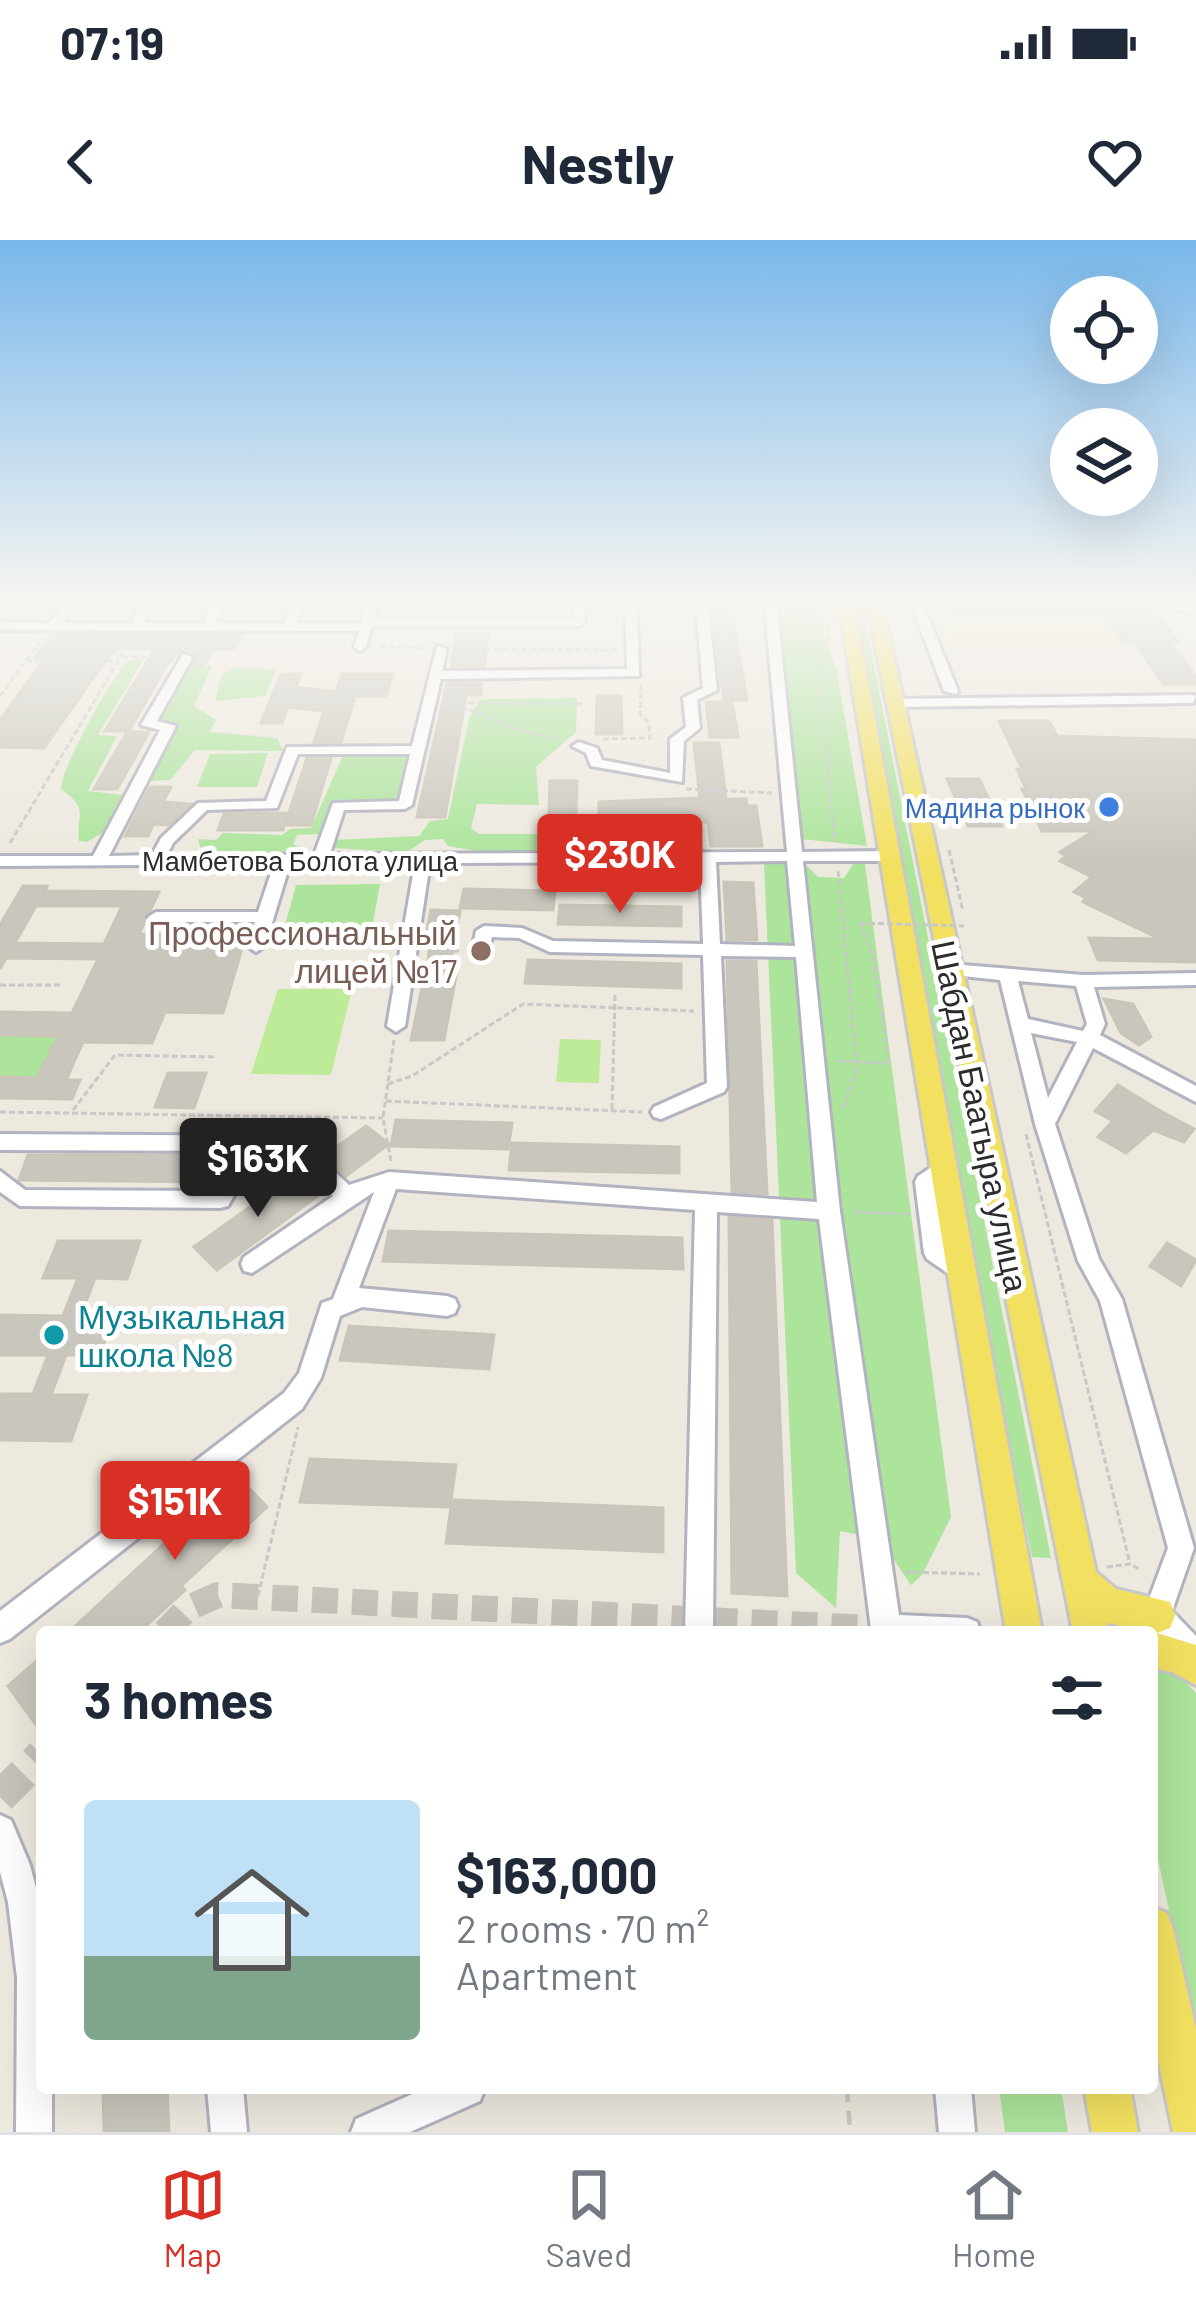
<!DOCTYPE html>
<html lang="en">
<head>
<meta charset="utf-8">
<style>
  body { margin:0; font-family:Barlow,sans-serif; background:#f6f6f7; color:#1f2937; height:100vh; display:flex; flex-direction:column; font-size:45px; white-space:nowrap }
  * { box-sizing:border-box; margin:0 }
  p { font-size:39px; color:#747a83 }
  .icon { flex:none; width:66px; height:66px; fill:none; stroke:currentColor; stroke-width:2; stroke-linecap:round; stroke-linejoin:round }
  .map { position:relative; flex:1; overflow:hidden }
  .side { position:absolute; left:36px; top:1386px; width:1122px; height:468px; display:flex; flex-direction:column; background:#fff; border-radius:12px; box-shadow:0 12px 48px #0002 }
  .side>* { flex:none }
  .fabs { position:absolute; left:1050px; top:36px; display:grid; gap:24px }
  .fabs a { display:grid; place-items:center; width:108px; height:108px; border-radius:50%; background:#fff; box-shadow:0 12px 48px #0002; font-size:60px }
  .price { position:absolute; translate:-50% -102px; padding:0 27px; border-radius:12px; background:#d93025; color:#fff; font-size:39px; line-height:78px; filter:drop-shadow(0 3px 6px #0008) }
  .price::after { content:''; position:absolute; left:50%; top:72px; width:36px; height:27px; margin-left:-18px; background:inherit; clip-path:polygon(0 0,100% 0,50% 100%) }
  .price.active { background:#222; color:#fff }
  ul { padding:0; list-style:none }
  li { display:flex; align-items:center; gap:36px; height:300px; padding:0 48px }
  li+li { border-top:3px solid #e0e1e3 }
  li span { display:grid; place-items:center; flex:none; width:336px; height:240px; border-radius:12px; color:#555 }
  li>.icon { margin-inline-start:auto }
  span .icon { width:144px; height:144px; fill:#fffc; stroke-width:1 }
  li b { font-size:51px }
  h2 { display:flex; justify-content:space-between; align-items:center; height:144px; padding:0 48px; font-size:51px }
  .status { display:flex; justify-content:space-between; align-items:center; height:84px; padding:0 60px; background:#fff; direction:ltr }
  .status svg { height:33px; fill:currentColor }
  header { display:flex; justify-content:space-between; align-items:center; height:156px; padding:0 48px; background:#fff; font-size:54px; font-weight:700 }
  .tabs { display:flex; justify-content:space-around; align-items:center; height:168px; border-top:3px solid #e0e1e3; background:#fff; font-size:33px; color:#747a83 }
  .tabs a { display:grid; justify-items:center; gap:6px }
  .tabs .active { color:#d93025 }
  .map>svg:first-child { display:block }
  .education { fill:#efe8cf }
  .green { fill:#ace49b }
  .pitch { fill:#beeb97 }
  .building { fill:#c9c7bd; stroke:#cac5b8; stroke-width:3; fill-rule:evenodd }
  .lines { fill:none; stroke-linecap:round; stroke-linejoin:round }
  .minor-tunnel-far1 { stroke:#c7c3bb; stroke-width:26; stroke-dasharray:26 14; stroke-linecap:butt }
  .minor-tunnel { stroke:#c7c3bb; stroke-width:33; stroke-dasharray:33 16; stroke-linecap:butt }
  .minor-casing { stroke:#b2b3c0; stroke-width:6 }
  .major-casing { stroke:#c8c8c8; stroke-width:6 }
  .path-far1 { stroke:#c8c8c8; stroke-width:3; stroke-dasharray:6 3; stroke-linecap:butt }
  .path { stroke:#c8c8c8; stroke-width:4.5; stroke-dasharray:14 9; stroke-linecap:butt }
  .minor { fill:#fff; fill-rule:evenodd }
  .major { fill:#f2e160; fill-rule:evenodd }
  .path-bridge { stroke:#c8c8c8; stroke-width:3; stroke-dasharray:6 3; stroke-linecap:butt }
  .shop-dot { fill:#3f7fe0; stroke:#fff; stroke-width:4.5 }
  .education-dot { fill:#8d6e63; stroke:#fff; stroke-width:4.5 }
  .culture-dot { fill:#0f9aa8; stroke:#fff; stroke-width:4.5 }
  .labels { text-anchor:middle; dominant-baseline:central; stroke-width:10; stroke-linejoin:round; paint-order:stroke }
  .far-shop-label { font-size:27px; fill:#366cbe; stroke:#fff; text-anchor:end }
  .far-street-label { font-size:27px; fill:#2c2c2c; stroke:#fff }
  .education-label { font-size:33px; fill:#785e54; stroke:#fff; text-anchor:end }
  .street-label { font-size:33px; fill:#2c2c2c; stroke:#fff }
  .culture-label { font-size:33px; fill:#0d838f; stroke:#fff; text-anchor:start }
</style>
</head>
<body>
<div class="status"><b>07:19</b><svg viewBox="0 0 49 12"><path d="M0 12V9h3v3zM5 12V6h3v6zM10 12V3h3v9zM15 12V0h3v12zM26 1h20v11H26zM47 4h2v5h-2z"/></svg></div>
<header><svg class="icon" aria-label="back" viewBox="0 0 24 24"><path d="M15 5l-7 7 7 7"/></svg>Nestly<svg class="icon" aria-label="heart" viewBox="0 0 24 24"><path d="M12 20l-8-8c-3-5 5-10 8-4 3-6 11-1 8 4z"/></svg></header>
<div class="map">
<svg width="1196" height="1892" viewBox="0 0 1196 1892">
  <rect width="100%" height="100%" fill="#eee9df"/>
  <polygon class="education" points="1118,359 1150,363 1180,401 1121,402 1124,408 953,409 931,360"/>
  <g class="green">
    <polygon points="823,359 823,392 837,432 867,606 801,599 777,359"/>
    <polygon points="852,360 861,360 1051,1318 1032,1317 917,734"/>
    <path d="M129,420H143L98,495L117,496L88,551L124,555L107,590L87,602L79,601C76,573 90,570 61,549C61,527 112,437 129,420Z"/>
    <polygon points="189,426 212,426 194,466 216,480 210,492 277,498 283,511 195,510 170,540 151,541 179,484 157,482"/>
    <polygon points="237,428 276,429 265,456 215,461 222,434"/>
    <polygon points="577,458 576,492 536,527 539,565 477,564 471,588 479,594 551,594 554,580 586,579 583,612 482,612 448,606 443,599 425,600 407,612 332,608 333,600 419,596 430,581 448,579 469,479 480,459"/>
    <polygon points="268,513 257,547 197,547 210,514"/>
    <polygon points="406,514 400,562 340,562 319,594 297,595 293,604 301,608 298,612 210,611 200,607 198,599 216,600 223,593 282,595 290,589 311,588 343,515"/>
    <polygon points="804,623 818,637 844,638 854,623 865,624 951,1277 922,1335 911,1345 880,1299 840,1291 836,1368 796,1333 764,624"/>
    <polygon points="380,644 372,688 284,689 296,645"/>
    <polygon points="0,795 58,796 37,838 0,837"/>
    <polygon points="1152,1428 1180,1436 1196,1453 1196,1794 1152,1592"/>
    <polygon points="999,1848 1061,1848 1068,1892 1005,1892"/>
  </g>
  <g class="pitch">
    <polygon points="278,749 352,749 331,835 251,834"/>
    <polygon points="560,799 601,800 599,843 556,842"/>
  </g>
  <g class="building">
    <polygon points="951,359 1110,359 1116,368 1152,368 1178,402 1170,402 1196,437 1196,444 1163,444 1134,402 1123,402 1105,376 958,375"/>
    <polygon points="710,362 730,362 747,460 724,460"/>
    <polygon points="456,394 488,394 484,426 451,426"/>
    <polygon points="51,395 242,395 235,409 213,409 204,425 194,425 197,415 181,410 167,424 129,491 105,491 155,409 118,409 108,417 44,508 0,507 0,480 46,417 35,417"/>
    <polygon points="281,434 301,434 296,447 336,452 342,434 393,434 386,456 355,456 341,502 314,502 324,471 288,467 282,483 261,483"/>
    <polygon points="482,443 481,455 466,455 445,577 417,577 447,444"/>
    <polygon points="597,456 621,456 622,494 596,494"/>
    <polygon points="706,462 732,462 738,497 710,497"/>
    <polygon points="999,481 1049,481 1057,496 1196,500 1196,722 1098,720 1089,698 1160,699 1083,662 1086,658 1074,652 1092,637 1060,621 1066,616 1060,612 1094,591 1042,591 1022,549 1026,549 1017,529 1022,529"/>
    <polygon points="127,492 149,492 117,549 94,549"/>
    <polygon points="694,503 719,503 726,559 746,559 747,566 756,566 762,606 711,606 708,582 666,582 664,601 599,599 599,562 700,558"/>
    <polygon points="307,518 331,518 311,585 285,585"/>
    <polygon points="947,539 979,539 1002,586 968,586"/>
    <polygon points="550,541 577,541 576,576 549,576"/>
    <polygon points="150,547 171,547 163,562 191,564 168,585 153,584 148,596 125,596"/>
    <polygon points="288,573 283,590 218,590 224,574"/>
    <polygon points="724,642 753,643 757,700 727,700"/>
    <path d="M23,646H47L45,651L159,652L139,694L246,695L223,773L165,772L152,803L83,802L66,840H80L72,859L0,858V837L37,838L58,796L0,795V772L72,773L98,719L6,718L0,729V685ZM36,666H122L104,704L15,703Z"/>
    <polygon points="464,649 555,651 553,670 460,668"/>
    <polygon points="560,665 681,667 681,686 558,684"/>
    <polygon points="431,670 460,671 450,725 458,725 444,800 411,800 432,700 425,700"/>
    <polygon points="528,720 681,724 681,748 525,743"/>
    <polygon points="727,721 756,721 767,954 732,952"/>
    <polygon points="1104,759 1133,764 1151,797 1139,805 1121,793"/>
    <polygon points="168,833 206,833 194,868 155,867"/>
    <polygon points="1118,845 1157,869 1194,889 1184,902 1153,890 1126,913 1098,897 1113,881 1095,871"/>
    <polygon points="396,880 512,883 508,909 391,906"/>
    <polygon points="366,886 389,904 346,936 324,916"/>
    <polygon points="512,903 679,907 679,933 509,930"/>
    <polygon points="28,915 222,915 214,942 19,940"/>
    <polygon points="300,931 323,952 217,1030 194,1007"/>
    <polygon points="729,977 772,980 787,1356 732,1353"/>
    <polygon points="389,991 682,998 683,1029 383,1021"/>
    <polygon points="58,1001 140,1001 127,1039 95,1038 81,1075 114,1075 100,1115 66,1115 51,1155 87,1155 71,1201 0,1200 0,1154 33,1154 48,1115 0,1115 0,1075 63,1076 78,1038 43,1038"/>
    <polygon points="1167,1003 1196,1020 1181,1046 1150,1026"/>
    <polygon points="349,1086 494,1095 489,1129 340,1120"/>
    <polygon points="310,1219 456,1225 450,1267 300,1262"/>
    <polygon points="237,1236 267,1267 181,1346 185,1350 139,1392 69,1392"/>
    <polygon points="452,1260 663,1268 663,1312 446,1303"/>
    <polygon points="42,1416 42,1493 8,1446"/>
    <polygon points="103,1848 167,1848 169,1892 104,1892"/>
  </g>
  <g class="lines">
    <polyline class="minor-tunnel-far1" points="165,1392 188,1368 218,1355 885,1389"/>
    <polyline class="minor-tunnel" points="0,1557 42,1515"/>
    <defs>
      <g id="minor">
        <polygon points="58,359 70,359 71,370 62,383 131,383 143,359 155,359 143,383 203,383 213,359 225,359 215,383 284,383 294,359 306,359 296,383 361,383 368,359 380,359 374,378 573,378 572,359 584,359 585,382 579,386 372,386 366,407 360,411 354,407 359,391 0,390 0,382 49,383 59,370"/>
        <path d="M625,359L702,362L708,366L717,450L697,460L700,488L684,501L682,542L591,526L586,513L572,506L579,502L597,508L602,520L670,533V499L686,487L683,458L703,448L696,369H637L639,436L441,439L412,565L405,569L344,570L330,614L787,612L764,359H776L802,612L888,611L896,616L888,621H803L840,971L899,1375L967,1378L977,1382L981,1392H872L871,1389L819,979L717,972L713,1392H685L695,970L396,949L359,1048L447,1056L455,1059L458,1066L455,1073L447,1076L362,1067L340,1076L321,1138L302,1169L10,1399L0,1403V1371L284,1153L299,1133L322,1063L333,1059L374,952L252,1033L244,1031L241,1024L244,1017L333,956L291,916L259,912L228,966L220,968L20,966L0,952V931L25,950L214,951L238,911L0,910V894L281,896L305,904L349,945L389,932L817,962L796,717L721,716L727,847L724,852L661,879L654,877L651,872L654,867L707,843L703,715L550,712L519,698L492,697L487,715H475L472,711L476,691L484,686L522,688L553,701L703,704L700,622L430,623L405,786L396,792L387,786L415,623L290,624L265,706L256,712L247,706L255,682H156L148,677L156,672H258L274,624L0,626V616H93L160,490L141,485L183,414L193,417L157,481L176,486L109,616L152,615L161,598L198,563L266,561L287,507L412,506L437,406L447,409L442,431L627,429ZM298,514H410L399,561L333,563L314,615H167L173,603L207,570L277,568ZM787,621L795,706L720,704L716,622Z"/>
        <polygon points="909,359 921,359 958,451 956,454 944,451"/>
        <polygon points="1151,359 1196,364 1196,372 1169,370"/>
        <polygon points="1193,455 1196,456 1193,463 895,467 888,463 895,459"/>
        <path d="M950,724L1083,735L1196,733V745L1094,747L1105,784L1100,795L1196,846V862L1093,808L1055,884L1099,1019L1122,1059L1194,1308L1172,1371L1196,1396V1431C1176,1423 1152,1395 1143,1375L1168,1308L1100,1061L1078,1021L1035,884L1000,740L944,734L941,730ZM1018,741L1076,746L1087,784L1083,791L1028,779ZM1031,793L1077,802L1048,858Z"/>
        <polygon points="944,919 951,921 954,927 936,945 945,1009 970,1027 973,1034 970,1041 962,1043 927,1019 924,1013 915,942 918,936"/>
        <polygon points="0,1575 11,1580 30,1625 42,1671 42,1848 52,1848 52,1892 16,1892 17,1738 8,1662 0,1632"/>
        <polygon points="207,1848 243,1848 247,1892 211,1892"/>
        <polygon points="426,1848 485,1848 480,1861 410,1892 351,1892 356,1879"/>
        <polygon points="935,1848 971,1848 975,1892 939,1892"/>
      </g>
      <g id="major">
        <polygon points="838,359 853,359 1042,1392 1006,1392"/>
        <polygon points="866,359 881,359 1096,1332 1116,1349 1170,1362 1175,1375 1170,1388 1157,1393 1196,1405 1196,1445 1172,1432 1152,1428 1152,1392 1107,1383 1109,1392 1073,1392"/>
        <polygon points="1152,1667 1167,1673 1173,1688 1196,1789 1196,1892 1173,1892 1152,1790"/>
        <polygon points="1084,1848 1130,1848 1138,1892 1092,1892"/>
      </g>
    </defs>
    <use href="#minor" class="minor-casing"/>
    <use href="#major" class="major-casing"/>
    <g class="path-far1">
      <polyline points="811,359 835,602"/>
      <polyline points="266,369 281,369"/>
      <polyline points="114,370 121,359"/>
      <polyline points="101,373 109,359"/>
      <polyline points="788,379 827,381 829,400 790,399"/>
      <polyline points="380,407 425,408"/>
      <polyline points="458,409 617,410"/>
      <polyline points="122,417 167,417"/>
      <polyline points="26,421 116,421"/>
      <polyline points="0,456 40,402"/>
      <polyline points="453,463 520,491 563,499"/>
      <polyline points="459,463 585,464"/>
      <polyline points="603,499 650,498 649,483 640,474 641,445"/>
      <polyline points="686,549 772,553"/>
      <polyline points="10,603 131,399"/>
      <polyline points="949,610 963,671"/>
      <polyline points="838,631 857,828 842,870"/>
      <polyline points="427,712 459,711"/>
      <polyline points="0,745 61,745"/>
      <polyline points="837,821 889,823 873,715 860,683"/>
      <polyline points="388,844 412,836 523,764 694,771"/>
      <polyline points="386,861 642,872"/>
      <polyline points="612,869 615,754"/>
      <polyline points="73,870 115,815 215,817"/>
      <polyline points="0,872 383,878"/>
      <polyline points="1026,894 1130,1324"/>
      <polyline points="391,921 383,878 394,800"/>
      <polyline points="854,972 910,974"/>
      <polyline points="1107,1327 1130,1324 1139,1329"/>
      <polyline points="905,1332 980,1334"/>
      <polyline points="258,1356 298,1187"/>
      <polyline points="814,1384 815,1392"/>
    </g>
    <polyline class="path" points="847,1848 850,1892"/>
    <use href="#minor" class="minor"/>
    <use href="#major" class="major"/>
    <polyline class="path-bridge" points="860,683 964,686"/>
  </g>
  <linearGradient id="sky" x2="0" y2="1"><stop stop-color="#79b8eb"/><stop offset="0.58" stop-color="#f7f5f1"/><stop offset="1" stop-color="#f7f5f1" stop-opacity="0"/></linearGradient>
  <rect width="1196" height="624" fill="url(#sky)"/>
  <circle class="shop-dot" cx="1109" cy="567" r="12"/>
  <circle class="education-dot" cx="481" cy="711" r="12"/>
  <circle class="culture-dot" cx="54" cy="1095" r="12"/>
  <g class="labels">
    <g class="far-shop-label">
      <text x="1085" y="567">Мадина рынок</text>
    </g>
    <g class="far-street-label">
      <text x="300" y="620">Мамбетова Болота улица</text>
    </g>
    <g class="education-label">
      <text x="457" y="692">Профессиональный<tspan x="457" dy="38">лицей №17</tspan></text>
    </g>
    <g class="street-label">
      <text transform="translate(981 876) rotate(78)">Шабдан Баатыра улица</text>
    </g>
    <g class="culture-label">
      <text x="78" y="1076">Музыкальная<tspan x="78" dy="38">школа №8</tspan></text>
    </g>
  </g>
</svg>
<div class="fabs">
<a><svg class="icon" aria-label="locate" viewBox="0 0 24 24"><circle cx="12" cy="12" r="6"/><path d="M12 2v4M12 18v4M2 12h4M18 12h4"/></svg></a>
<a><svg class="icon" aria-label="layers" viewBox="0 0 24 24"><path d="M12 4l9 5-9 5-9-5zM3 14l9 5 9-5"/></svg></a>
</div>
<b class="price" style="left:620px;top:676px">$230K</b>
<b class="price active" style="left:258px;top:980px">$163K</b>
<b class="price" style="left:175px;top:1323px">$151K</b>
<section class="side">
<h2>3 homes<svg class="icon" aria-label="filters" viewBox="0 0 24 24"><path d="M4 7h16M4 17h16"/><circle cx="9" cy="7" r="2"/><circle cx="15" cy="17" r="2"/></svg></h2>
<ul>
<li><span style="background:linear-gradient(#bfe0f5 65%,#7fa58c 0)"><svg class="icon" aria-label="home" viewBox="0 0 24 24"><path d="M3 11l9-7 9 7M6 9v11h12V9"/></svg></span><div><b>$163,000</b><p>2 rooms · 70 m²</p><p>Apartment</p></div></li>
</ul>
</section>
</div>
<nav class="tabs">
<a class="active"><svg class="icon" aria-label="map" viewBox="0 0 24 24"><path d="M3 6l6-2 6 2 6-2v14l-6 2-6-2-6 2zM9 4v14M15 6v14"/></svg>Map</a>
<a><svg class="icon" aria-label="saved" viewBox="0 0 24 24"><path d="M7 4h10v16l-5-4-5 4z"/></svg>Saved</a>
<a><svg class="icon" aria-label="home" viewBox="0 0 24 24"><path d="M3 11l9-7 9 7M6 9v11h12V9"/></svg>Home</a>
</nav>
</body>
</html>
